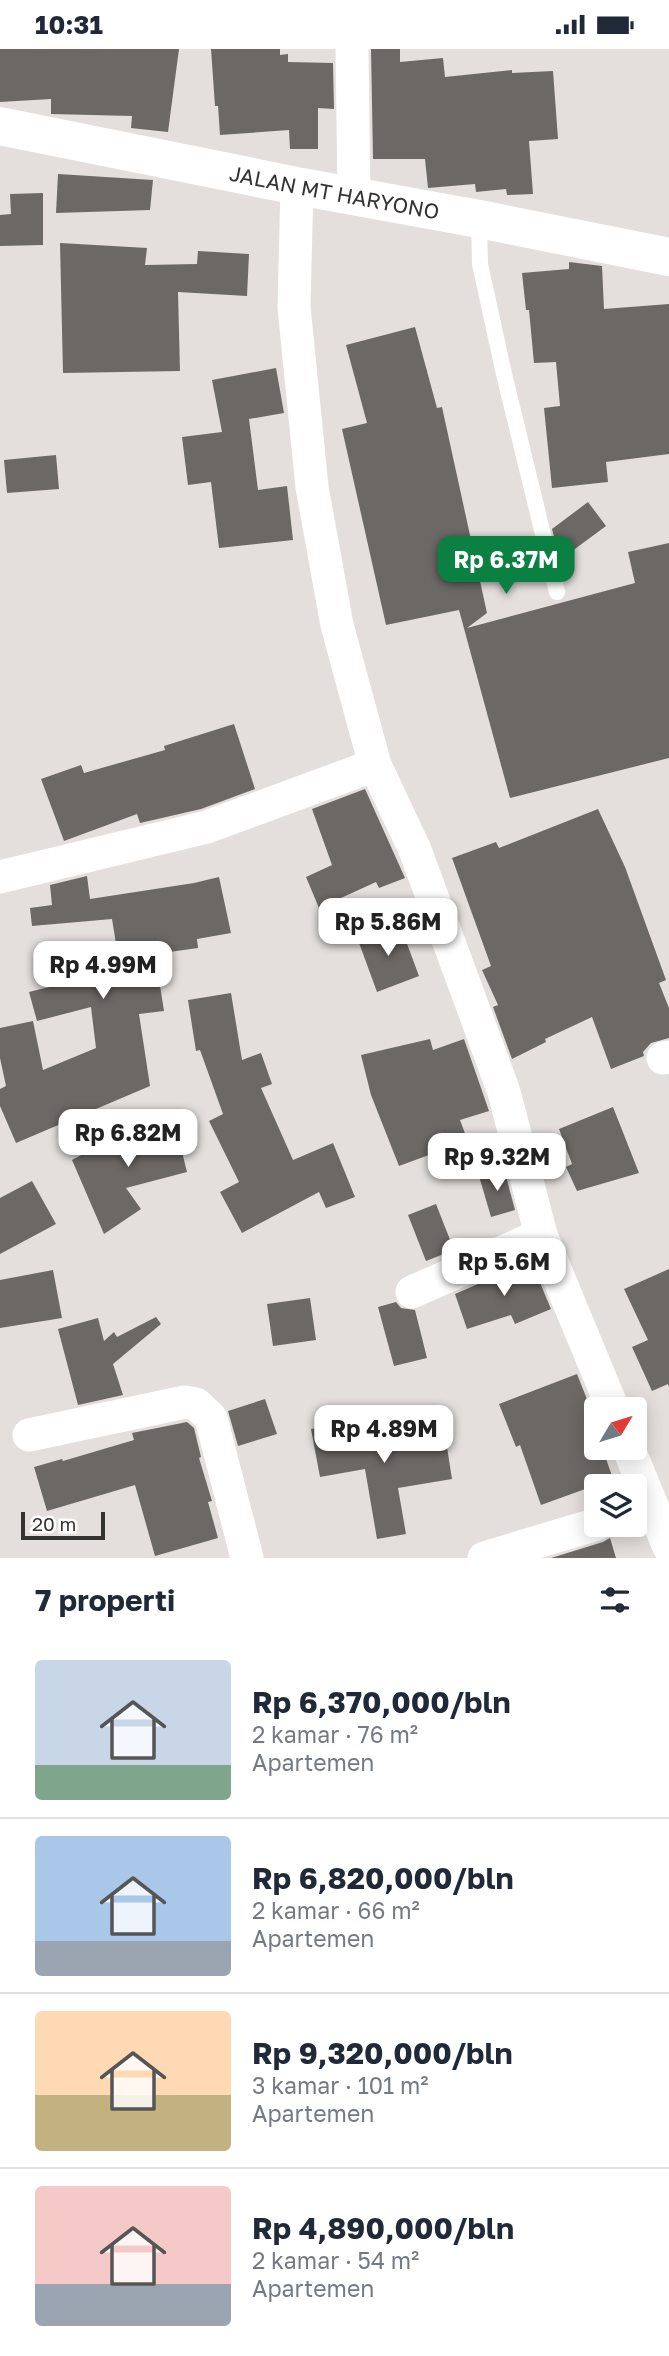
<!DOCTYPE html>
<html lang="id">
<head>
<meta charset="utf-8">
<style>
  body { margin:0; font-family:"Golos Text",sans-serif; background:#f2f2f3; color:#1f2937; height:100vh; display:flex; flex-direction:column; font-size:26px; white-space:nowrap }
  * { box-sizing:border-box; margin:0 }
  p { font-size:23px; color:#747a83 }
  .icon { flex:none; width:38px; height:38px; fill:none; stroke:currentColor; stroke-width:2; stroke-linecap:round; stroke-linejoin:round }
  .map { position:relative; height:1509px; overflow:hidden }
  .drawer { display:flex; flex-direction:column; background:#fff; flex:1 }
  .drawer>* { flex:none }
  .needle { width:46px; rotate:52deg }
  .controls { position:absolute; left:584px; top:1348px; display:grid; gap:14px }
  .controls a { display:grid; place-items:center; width:63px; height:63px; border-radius:7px; background:#fff; box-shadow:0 4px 18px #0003; font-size:35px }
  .scale { position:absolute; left:21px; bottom:18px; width:84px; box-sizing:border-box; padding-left:7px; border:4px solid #353332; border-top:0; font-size:19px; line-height:24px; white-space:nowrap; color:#353332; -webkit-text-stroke:5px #fff; paint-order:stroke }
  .price { position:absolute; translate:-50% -60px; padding:0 16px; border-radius:14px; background:#fff; color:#222; font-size:23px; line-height:46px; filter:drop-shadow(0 2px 4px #0008) }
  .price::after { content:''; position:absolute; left:50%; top:42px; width:21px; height:16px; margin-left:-10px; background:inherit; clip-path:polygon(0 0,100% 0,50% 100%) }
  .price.on { background:#0b8043; color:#fff }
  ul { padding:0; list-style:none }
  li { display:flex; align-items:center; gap:21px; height:175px; padding:0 35px }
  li+li { border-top:2px solid #e0e1e3 }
  li span { display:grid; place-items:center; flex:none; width:196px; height:140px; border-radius:7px; color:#555 }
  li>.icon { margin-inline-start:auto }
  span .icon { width:84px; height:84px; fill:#fffc; stroke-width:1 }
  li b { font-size:30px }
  h2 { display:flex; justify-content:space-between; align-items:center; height:84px; padding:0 35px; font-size:30px }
  .status { display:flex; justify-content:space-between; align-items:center; height:49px; padding:0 35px; background:#fff; direction:ltr }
  .status svg { height:19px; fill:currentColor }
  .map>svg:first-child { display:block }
  .building { fill:#6c6865 }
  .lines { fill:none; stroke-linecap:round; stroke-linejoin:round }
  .lane { stroke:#fff; stroke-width:16 }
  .street { stroke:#fff; stroke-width:33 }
  .secondary { stroke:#fff; stroke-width:38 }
  .labels { text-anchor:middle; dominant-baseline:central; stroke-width:7; stroke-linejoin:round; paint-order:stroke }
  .street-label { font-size:21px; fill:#353332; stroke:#fff }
</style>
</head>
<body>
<div class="status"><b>10:31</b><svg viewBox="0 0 49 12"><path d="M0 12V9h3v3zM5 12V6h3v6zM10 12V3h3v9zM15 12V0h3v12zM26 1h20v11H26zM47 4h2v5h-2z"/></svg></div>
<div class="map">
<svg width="669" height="1509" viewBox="0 0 669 1509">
  <rect width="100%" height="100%" fill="#e4dfdc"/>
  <g class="building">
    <polygon points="0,0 179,0 168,83 131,79 132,67 51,65 51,50 0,53"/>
    <polygon points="211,0 280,0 280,6 288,5 288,13 333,14 334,60 318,59 318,100 290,100 289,81 220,86 218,57 215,57"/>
    <polygon points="371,0 400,0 400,13 443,9 445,28 512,21 512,24 553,22 558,90 529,92 533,145 507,146 506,140 476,143 475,135 428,139 425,110 373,110"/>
    <polygon points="58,125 153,131 150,161 56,164"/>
    <polygon points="43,144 43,196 0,197 0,166 11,165 10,145"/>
    <polygon points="60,194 147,199 145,216 197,215 198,202 249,205 247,247 178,243 180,322 63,324"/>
    <polygon points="569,213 602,217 604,260 669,255 669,405 606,413 608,433 552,439 544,359 560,357 556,313 534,314 529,261 526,261 522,224 569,220"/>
    <polygon points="415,278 437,359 442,358 487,564 467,579 635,534 628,503 669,494 669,709 510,749 459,561 386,576 342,380 367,374 346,296"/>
    <polygon points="276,319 284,364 249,370 258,441 287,437 293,491 219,499 211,433 188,436 182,388 222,383 212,331"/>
    <polygon points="56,406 59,440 7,444 4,411"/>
    <polygon points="588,453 606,477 564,508 557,499 552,480"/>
    <polygon points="234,675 255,740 201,760 140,774 137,765 64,792 41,730 81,716 84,724 165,701 164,697"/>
    <polygon points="365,740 405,829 379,839 376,833 319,859 306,828 332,816 312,760"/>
    <polygon points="598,760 625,818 666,931 659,934 669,959 669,989 651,994 643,1003 644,1007 611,1020 592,968 545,990 546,993 512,1010 493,958 498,956 482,921 491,917 452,809 496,793 499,799"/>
    <polygon points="87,827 90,850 194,834 219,828 231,884 197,890 198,899 155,905 164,962 139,965 150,1037 16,1094 0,1057 0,1040 6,1037 0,1009 0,979 33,972 43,1021 96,999 91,958 37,972 29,943 77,931 79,938 122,932 112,870 32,877 30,859 52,856 50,836"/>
    <polygon points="400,876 419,927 377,943 358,891"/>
    <polygon points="231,944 242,1011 261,1004 272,1035 261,1039 293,1111 333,1094 355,1148 326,1159 319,1143 242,1184 220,1143 239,1133 209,1072 223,1065 200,1001 196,1002 188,951"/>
    <polygon points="430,990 433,1001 464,990 489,1062 460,1071 476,1114 446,1126 437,1103 399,1117 371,1046 361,1006"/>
    <polygon points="613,1058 639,1124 577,1142 566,1118 572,1115 559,1080"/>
    <polygon points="160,1063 170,1091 178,1087 187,1123 126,1139 141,1160 104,1185 72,1111"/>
    <polygon points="504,1120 515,1161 491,1168 479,1127"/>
    <polygon points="32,1132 56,1175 0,1205 0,1149"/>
    <polygon points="436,1155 454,1201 426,1212 408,1166"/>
    <polygon points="531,1212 551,1260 515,1275 511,1266 467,1280 455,1245"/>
    <polygon points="669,1220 669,1338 668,1335 652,1342 632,1298 648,1291 624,1240"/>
    <polygon points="53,1221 62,1269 0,1279 0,1231"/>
    <polygon points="310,1249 316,1291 273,1297 267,1255"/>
    <polygon points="396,1253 401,1259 415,1261 427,1309 394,1317 378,1258"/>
    <polygon points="156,1268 161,1275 113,1315 123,1346 78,1356 58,1280 98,1269 104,1292 114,1283 117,1288"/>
    <polygon points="577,1325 594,1368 592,1368 597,1382 597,1398 602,1398 613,1430 541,1456 520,1396 516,1398 499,1355"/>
    <polygon points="265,1350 277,1385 238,1397 228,1362"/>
    <polygon points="187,1373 194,1379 201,1408 199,1409 212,1452 208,1453 218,1489 155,1507 135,1436 47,1462 34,1418 62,1410 63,1412 134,1391 132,1384"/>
    <polygon points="353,1373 354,1379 378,1377 380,1389 444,1379 452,1430 398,1439 406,1485 377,1490 365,1420 320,1428 311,1380"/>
    <polygon points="610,1489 616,1509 551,1509 603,1493"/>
  </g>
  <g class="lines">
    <polyline class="lane" points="479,170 480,215 504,325 557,543"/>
    <g class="street">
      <polyline points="352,0 354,148"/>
      <polyline points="297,137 294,258 312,438 337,576 375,716 415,801 504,1043 541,1186 613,1360"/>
      <polyline points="0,828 207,778 375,716"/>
      <polyline points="663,1009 669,1008"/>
      <polyline points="412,1243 541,1186"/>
      <polyline points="29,1386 185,1353 196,1355 211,1369 247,1509"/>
      <polyline points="628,1398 669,1498"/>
      <polyline points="484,1509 597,1475"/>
    </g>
    <path class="secondary" id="s1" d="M0,77L297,137L479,170L669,208"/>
  </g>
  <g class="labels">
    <g class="street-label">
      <text stroke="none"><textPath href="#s1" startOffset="341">JALAN MT HARYONO</textPath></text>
    </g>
  </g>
</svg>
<div class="controls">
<a><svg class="needle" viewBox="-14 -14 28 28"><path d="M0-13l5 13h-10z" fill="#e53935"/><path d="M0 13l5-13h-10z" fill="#747a83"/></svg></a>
<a><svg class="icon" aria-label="layers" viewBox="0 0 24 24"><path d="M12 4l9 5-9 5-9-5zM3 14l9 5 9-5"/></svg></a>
</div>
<div class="scale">20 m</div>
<b class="price on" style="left:506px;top:547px">Rp 6.37M</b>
<b class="price" style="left:388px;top:909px">Rp 5.86M</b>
<b class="price" style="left:103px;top:952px">Rp 4.99M</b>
<b class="price" style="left:128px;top:1120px">Rp 6.82M</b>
<b class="price" style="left:497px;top:1144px">Rp 9.32M</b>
<b class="price" style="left:504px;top:1249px">Rp 5.6M</b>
<b class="price" style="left:384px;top:1416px">Rp 4.89M</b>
</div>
<section class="drawer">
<h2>7 properti<svg class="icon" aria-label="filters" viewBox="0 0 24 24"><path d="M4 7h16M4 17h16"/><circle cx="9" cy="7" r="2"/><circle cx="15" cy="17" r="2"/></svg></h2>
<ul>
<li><span style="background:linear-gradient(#c9d6e8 75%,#7fa58c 0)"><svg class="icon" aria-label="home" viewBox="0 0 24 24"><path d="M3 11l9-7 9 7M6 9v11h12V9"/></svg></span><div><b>Rp 6,370,000/bln</b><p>2 kamar · 76 m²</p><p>Apartemen</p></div></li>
<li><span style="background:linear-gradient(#a9c7e8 75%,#9aa5b1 0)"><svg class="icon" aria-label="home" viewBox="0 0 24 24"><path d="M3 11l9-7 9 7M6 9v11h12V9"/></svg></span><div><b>Rp 6,820,000/bln</b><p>2 kamar · 66 m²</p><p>Apartemen</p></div></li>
<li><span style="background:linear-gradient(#ffd9b3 60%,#c2b280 0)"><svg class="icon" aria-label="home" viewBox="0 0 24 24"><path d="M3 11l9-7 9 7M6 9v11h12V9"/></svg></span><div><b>Rp 9,320,000/bln</b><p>3 kamar · 101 m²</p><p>Apartemen</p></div></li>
<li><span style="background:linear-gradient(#f6c9c9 70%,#9aa5b1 0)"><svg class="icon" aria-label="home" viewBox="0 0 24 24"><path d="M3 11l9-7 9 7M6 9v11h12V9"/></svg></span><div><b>Rp 4,890,000/bln</b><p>2 kamar · 54 m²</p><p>Apartemen</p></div></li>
</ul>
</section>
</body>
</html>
